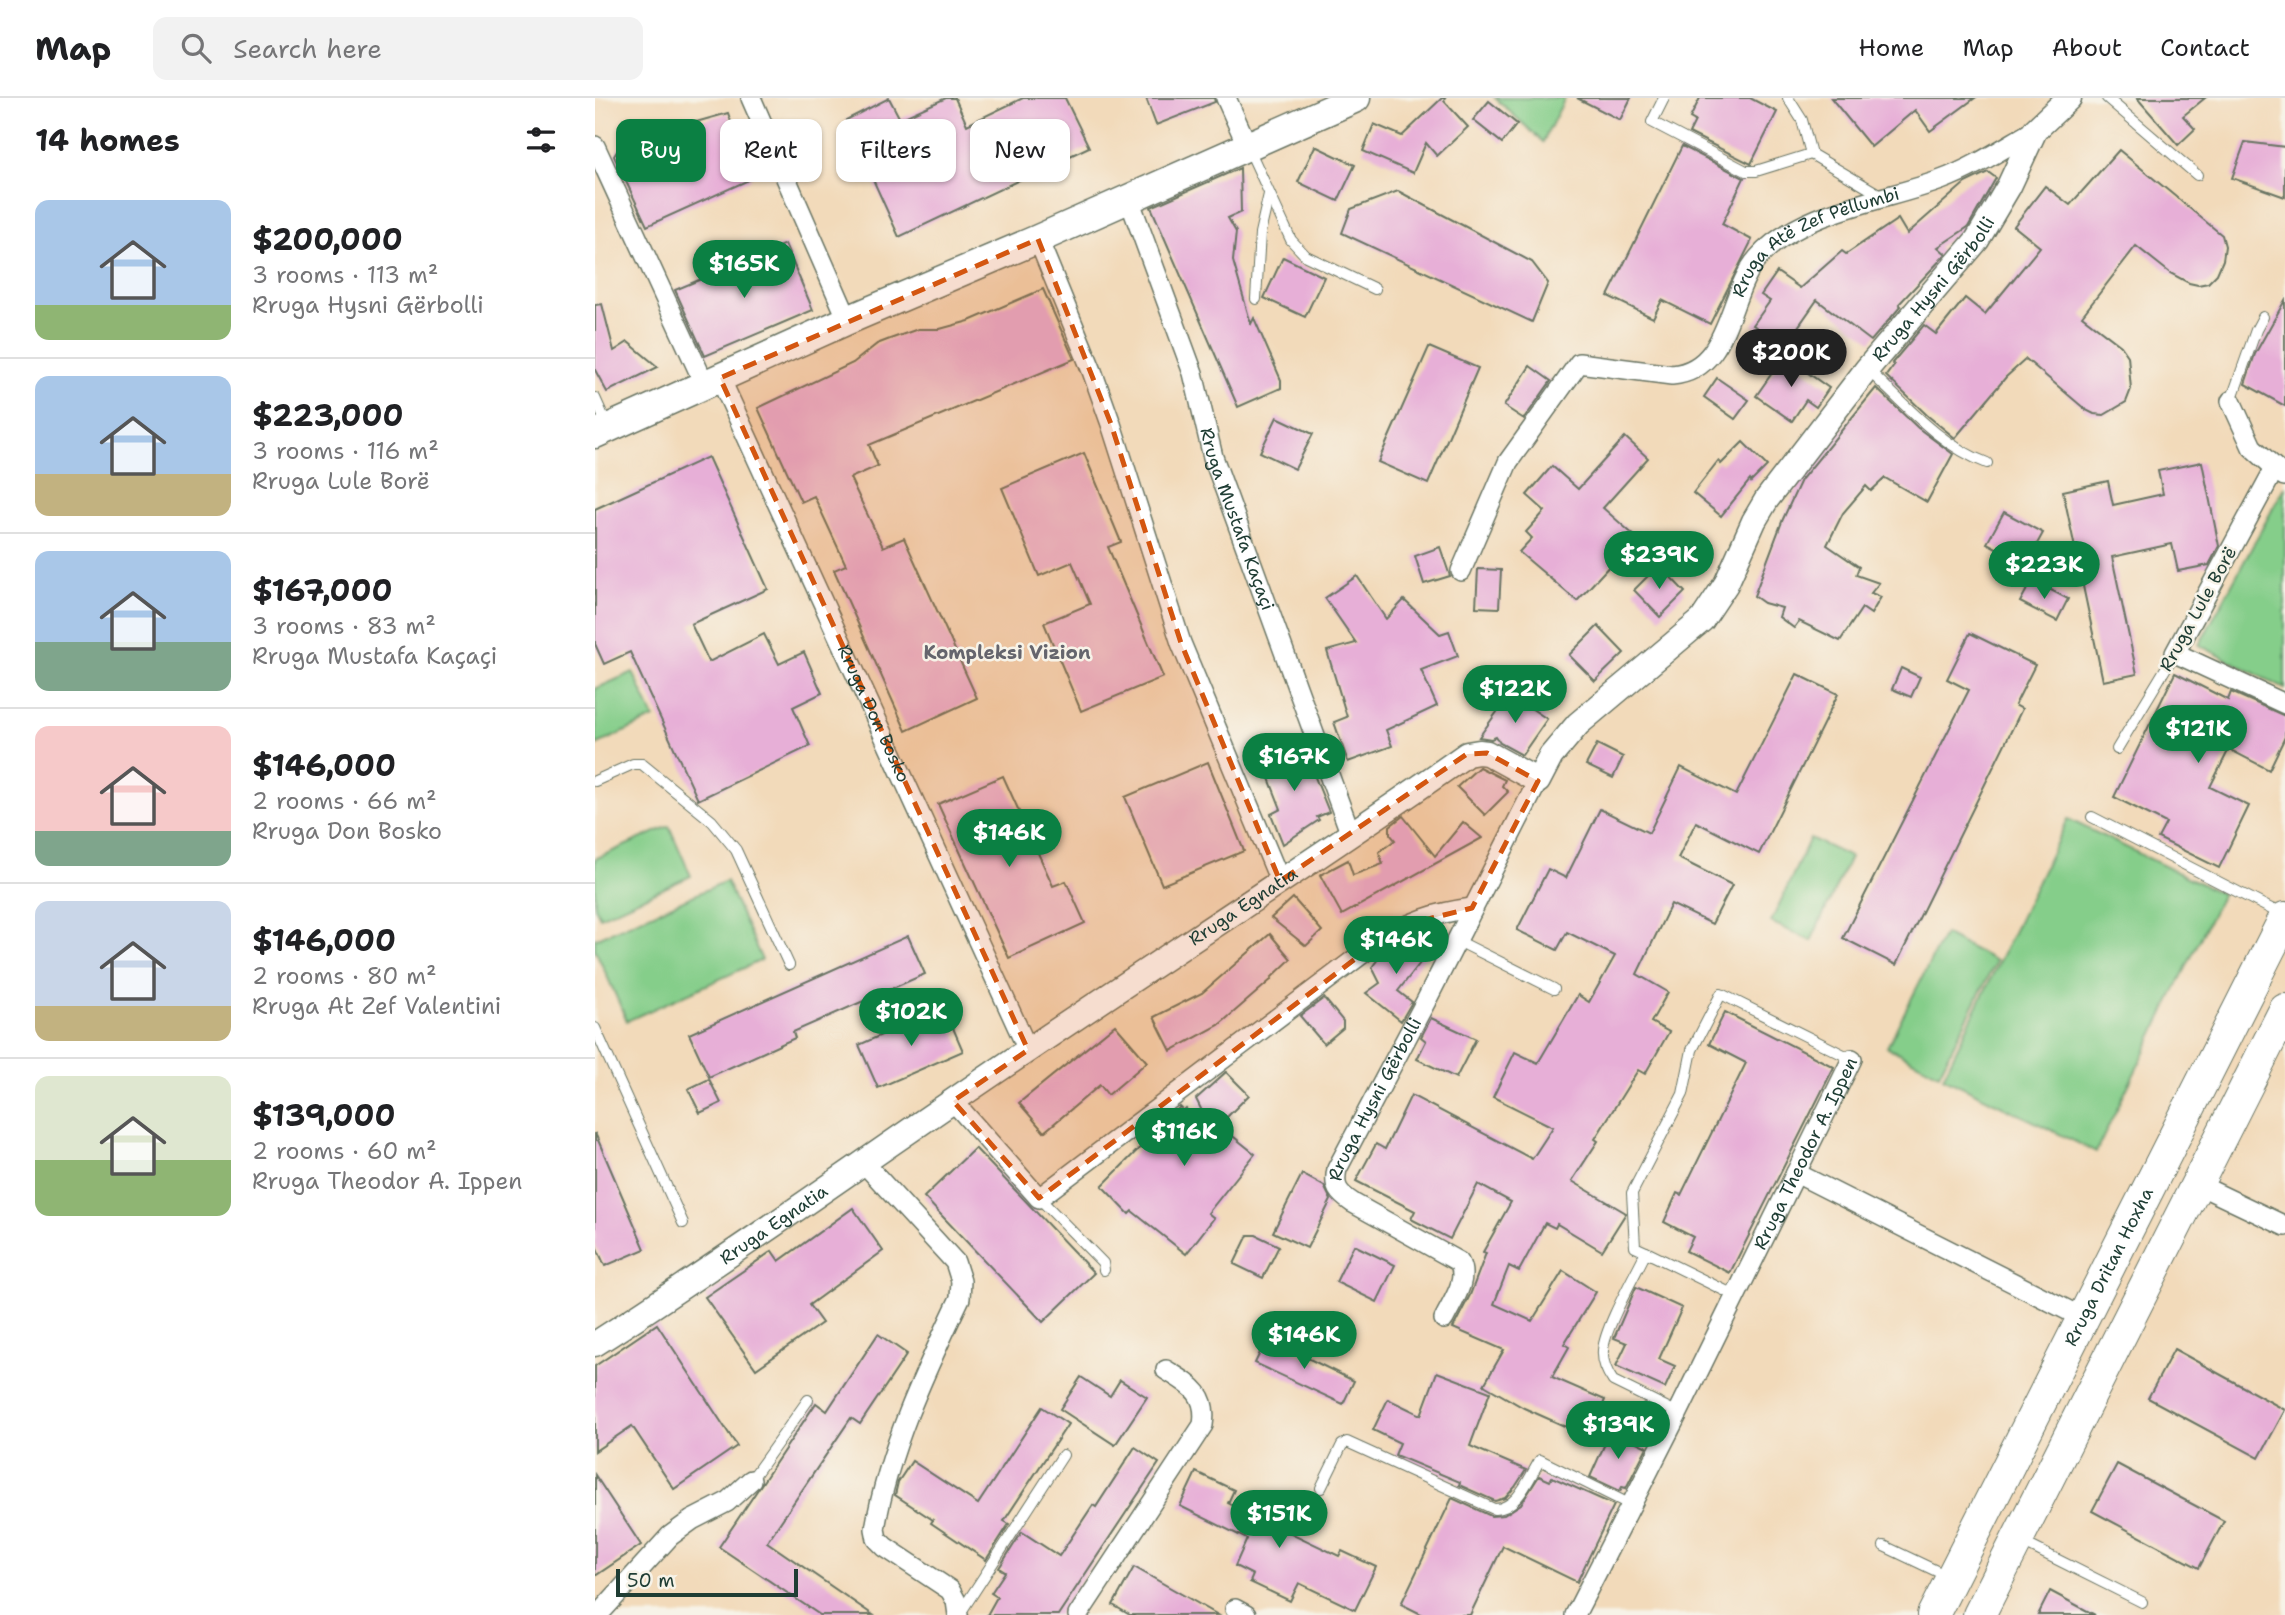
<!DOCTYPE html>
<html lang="en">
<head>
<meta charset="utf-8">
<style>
  body { margin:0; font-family:"Shantell Sans",sans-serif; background:#f2f2f2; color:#202124; height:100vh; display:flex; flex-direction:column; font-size:26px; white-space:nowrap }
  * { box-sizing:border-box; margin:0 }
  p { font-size:23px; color:#757577 }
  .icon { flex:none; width:38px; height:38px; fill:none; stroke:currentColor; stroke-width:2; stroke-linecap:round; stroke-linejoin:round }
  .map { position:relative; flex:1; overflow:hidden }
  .side { display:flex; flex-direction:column; background:#fff; width:595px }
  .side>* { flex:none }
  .hud { position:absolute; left:21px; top:21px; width:665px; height:63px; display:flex; gap:14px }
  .scale { position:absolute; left:21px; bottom:18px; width:182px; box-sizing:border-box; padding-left:7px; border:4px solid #1f3d34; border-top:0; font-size:19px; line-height:24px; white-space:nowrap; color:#1f3d34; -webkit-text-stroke:5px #f7f3e8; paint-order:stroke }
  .price { position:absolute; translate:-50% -60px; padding:0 16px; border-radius:24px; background:#0b8043; color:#fff; font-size:23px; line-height:46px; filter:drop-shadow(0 2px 4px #0008) }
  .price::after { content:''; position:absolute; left:50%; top:42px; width:21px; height:16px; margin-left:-10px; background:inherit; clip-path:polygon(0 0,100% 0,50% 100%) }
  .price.current { background:#222; color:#fff }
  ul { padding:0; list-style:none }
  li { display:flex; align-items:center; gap:21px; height:175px; padding:0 35px }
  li+li { border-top:2px solid #e0e0e0 }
  li span { display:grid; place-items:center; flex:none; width:196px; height:140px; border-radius:14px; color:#555 }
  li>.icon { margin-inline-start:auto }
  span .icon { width:84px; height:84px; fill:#fffc; stroke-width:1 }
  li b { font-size:30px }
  h2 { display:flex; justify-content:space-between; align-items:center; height:84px; padding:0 35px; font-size:30px }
  .pill { padding:0 24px; border-radius:14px; background:#fff; box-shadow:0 2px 5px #0004; font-size:24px; line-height:63px }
  .pill.current { background:#0b8043; color:#fff }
  header { display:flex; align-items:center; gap:42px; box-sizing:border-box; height:98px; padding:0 35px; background:#fff; border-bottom:2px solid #e0e0e0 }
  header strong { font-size:33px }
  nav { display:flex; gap:38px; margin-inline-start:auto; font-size:24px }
  .search { width:490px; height:63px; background:#f2f2f2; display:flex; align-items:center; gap:18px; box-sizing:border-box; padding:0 24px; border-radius:14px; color:#757577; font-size:26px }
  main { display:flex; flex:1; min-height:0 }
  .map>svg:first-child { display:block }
  .green { fill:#85ce8a; stroke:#52865f; stroke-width:2 }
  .building { fill:#e7afd7 }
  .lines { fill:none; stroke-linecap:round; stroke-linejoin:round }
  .service-casing { stroke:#697463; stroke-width:12 }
  .minor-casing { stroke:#697463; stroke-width:22 }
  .tertiary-casing { stroke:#697463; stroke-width:27 }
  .secondary-casing { stroke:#697463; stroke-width:31 }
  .primary-casing { stroke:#697463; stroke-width:34 }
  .service { stroke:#fff; stroke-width:10 }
  .minor { stroke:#fff; stroke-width:19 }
  .tertiary { stroke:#fff; stroke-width:24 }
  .secondary { stroke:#fff; stroke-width:28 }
  .primary { stroke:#fff; stroke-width:32 }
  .marked { fill:#d45610; fill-opacity:0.2; stroke:#d45610; stroke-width:5; stroke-dasharray:14 9; stroke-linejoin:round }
  .labels { text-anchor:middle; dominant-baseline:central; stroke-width:5; stroke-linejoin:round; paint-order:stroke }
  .street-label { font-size:18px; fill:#1f3d34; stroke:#f7f3e8 }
  .neighbourhood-label { font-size:19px; font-weight:bold; fill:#65656d; stroke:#f7f3e8 }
</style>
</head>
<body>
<header>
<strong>Map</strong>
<div class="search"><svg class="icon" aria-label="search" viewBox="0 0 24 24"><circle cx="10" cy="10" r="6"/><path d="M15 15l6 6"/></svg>Search here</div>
<nav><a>Home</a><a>Map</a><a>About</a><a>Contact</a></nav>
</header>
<main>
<section class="side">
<h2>14 homes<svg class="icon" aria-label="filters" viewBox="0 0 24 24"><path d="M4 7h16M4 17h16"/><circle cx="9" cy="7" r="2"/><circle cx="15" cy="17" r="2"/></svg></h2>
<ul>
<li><span style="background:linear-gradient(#a9c7e8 75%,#8fb573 0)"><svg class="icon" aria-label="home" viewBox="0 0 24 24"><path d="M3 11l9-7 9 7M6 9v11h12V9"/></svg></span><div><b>$200,000</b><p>3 rooms · 113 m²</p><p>Rruga Hysni Gërbolli</p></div></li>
<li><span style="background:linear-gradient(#a9c7e8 70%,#c2b280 0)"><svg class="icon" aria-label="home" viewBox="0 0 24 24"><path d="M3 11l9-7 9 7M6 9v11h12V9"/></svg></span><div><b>$223,000</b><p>3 rooms · 116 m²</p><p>Rruga Lule Borë</p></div></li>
<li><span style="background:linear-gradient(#a9c7e8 65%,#7fa58c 0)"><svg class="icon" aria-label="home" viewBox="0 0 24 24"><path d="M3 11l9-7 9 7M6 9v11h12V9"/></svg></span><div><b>$167,000</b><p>3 rooms · 83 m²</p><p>Rruga Mustafa Kaçaçi</p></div></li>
<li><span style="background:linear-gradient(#f6c9c9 75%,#7fa58c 0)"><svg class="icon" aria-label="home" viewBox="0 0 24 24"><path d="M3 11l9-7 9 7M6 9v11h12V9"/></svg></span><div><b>$146,000</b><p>2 rooms · 66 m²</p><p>Rruga Don Bosko</p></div></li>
<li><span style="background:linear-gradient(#c9d6e8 75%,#c2b280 0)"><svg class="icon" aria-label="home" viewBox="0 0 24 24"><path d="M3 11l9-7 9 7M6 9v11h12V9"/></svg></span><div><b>$146,000</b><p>2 rooms · 80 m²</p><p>Rruga At Zef Valentini</p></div></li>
<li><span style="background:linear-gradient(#dfe7d0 60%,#8fb573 0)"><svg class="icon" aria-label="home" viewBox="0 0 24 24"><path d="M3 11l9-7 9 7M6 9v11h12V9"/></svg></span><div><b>$139,000</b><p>2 rooms · 60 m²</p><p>Rruga Theodor A. Ippen</p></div></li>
</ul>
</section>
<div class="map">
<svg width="1690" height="1517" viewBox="0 0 1690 1517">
  <rect width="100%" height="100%" fill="#f7f3e8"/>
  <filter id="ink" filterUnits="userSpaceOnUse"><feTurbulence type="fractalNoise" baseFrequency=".0143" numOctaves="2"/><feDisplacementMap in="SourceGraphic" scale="14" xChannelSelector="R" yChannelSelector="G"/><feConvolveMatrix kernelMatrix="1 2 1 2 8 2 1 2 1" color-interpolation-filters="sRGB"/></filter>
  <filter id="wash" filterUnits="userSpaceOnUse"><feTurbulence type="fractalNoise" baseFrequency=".00686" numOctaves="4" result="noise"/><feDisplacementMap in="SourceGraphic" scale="28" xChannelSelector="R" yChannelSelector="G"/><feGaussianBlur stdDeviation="1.57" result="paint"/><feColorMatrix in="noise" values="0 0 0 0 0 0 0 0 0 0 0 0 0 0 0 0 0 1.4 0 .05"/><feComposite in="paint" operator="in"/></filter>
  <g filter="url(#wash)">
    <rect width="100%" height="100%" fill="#f2daba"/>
    <g class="green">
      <polygon points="900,0 970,0 948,44"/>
      <polygon points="1690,388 1690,591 1604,547"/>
      <polygon points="38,574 59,620 1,647 0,591"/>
      <polygon points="1473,721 1627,796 1501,1054 1348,979"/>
      <polygon points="74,728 96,778 5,819 0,809 0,761"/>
      <polygon points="1215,740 1255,759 1216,843 1176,824"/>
      <polygon points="131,783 167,862 32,923 0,851 0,841"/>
      <polygon points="1349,836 1401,863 1344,976 1292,949"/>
    </g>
    <g id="blocks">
      <g class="building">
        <polygon points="294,0 305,21 351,0 360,0 372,27 428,0 470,0 494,49 304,139 251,22"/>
        <polygon points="551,0 619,0 620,4 561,27"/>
        <polygon points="847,0 850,0 849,3 873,29 842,58 831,45 818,75 768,53 779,26 807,38"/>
        <polygon points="982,0 1036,0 1025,22"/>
        <polygon points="1105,0 1155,0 1182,14 1156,66 1094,35 1100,23 1095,20"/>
        <polygon points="1236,0 1380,0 1335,33 1320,12 1276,49"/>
        <polygon points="1542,0 1610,0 1588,18 1600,31 1583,47"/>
        <polygon points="894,3 922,26 907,45 878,22"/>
        <polygon points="133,15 156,81 52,128 19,58 26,47 41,34 59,26 101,24"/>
        <polygon points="1650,44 1690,49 1690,99 1637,80"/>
        <polygon points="720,48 760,67 743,103 703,84"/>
        <polygon points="1087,48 1149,80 1127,126 1157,142 1115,226 1067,202 1058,220 1013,198"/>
        <polygon points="1524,52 1627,137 1630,148 1628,162 1622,176 1613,185 1603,187 1594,185 1575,175 1541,148 1487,218 1526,248 1533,258 1536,291 1531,304 1509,317 1499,316 1491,312 1431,261 1411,279 1360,340 1333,318 1291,278 1299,267 1297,265 1329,227 1341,236 1370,200 1390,216 1445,149 1419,128 1450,88 1475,107"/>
        <polygon points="645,70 646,114 633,120 641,134 638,163 656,226 659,220 686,282 686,290 643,309 556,109"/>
        <polygon points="1393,74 1401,80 1373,129 1343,149 1351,156 1304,206 1306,208 1276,243 1222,202 1189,249 1158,227 1175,203 1166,197 1182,174 1205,190 1247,153 1251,156 1303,121 1312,136 1370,85"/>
        <polygon points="803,93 937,164 953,185 937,224 747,135 756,111"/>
        <polygon points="190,146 218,212 110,258 80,192"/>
        <polygon points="688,159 729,179 710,219 669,200"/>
        <polygon points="448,191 479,261 274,347 283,368 255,380 288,449 309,440 382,600 311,633 239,472 251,467 219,398 206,404 163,310 258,265 282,246 295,241 323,231 345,231 374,223"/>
        <polygon points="1690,202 1690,308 1650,286 1660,256"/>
        <polygon points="7,206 19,253 33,244 63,269 12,294 0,272 0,207"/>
        <polygon points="834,249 883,270 833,386 783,364"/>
        <polygon points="1189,258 1234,290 1221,309 1211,302 1197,323 1161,298"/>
        <polygon points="935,268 956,283 929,321 909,308"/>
        <polygon points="1122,280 1154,302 1140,321 1109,299"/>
        <polygon points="1281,290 1323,330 1358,356 1332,404 1290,380 1276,393 1271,388 1248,415 1232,447 1264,469 1261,477 1284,485 1276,495 1286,499 1276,516 1267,510 1245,543 1204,523 1199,530 1184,519 1187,510 1169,505 1159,498 1188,421 1206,382"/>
        <polygon points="682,319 718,336 700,371 665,354"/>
        <polygon points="1030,339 1053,360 1008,410 1041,439 982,503 924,454 937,440 931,434 950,413 932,397 957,368 983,391"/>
        <polygon points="1148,344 1172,368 1156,384 1155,382 1126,418 1098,395 1123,363 1126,366"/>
        <polygon points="489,355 526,444 513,449 568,579 486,613 449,525 495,506 477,464 444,478 407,390"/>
        <polygon points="113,359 173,491 96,526 114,564 169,536 184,566 209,554 227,595 198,609 215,648 103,702 35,554 9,566 0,546 0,411"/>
        <polygon points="1607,364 1624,448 1614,467 1583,473 1577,446 1517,459 1542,576 1508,583 1468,393 1513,383 1518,407 1568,396 1563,373"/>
        <polygon points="1409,414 1448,435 1431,466 1392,445"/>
        <polygon points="845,449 855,478 829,486 820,458"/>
        <polygon points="1064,467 1090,494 1065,519 1039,492"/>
        <polygon points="883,471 906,472 904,510 881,509"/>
        <polygon points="762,478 791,521 809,502 845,536 854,533 863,558 826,572 842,608 791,632 797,648 753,664 739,624 752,619 732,553 761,545 730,500"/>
        <polygon points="1437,482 1473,501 1462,523 1425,504"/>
        <polygon points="1003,528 1029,555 1000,583 974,557"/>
        <polygon points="1375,535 1440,567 1420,607 1427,611 1301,867 1248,840 1374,592 1352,581"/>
        <polygon points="1306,570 1325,579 1316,599 1297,591"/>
        <polygon points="1580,575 1633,602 1636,594 1690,618 1690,639 1674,672 1634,651 1615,689 1654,708 1624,770 1563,740 1571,725 1519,699"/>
        <polygon points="1202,576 1243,596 1164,756 1101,724 1083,760 1137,787 1117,826 1076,806 1042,876 1073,894 1056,924 1074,934 1050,976 1043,972 1000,1041 1003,1043 977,1083 1031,1115 1007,1153 962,1126 960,1130 950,1125 924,1173 914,1168 899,1206 937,1223 968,1173 1001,1194 969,1246 974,1249 957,1279 1010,1302 994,1339 929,1310 889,1287 909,1252 858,1230 875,1197 891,1155 888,1154 916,1104 883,1086 855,1141 816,1121 820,1113 761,1083 781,1046 790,1051 816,997 937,1061 958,1029 898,999 920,954 943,965 983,897 994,904 1020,858 972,834 962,852 922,832 953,771 971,780 1005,711 1054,735 1086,669 1141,697"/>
        <polygon points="915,596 952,621 927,657 905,645 901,639 896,641 884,639"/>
        <polygon points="1002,646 1028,659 1018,680 991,667"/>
        <polygon points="707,647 734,714 722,719 724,722 688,746 676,716 686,711 667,662"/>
        <polygon points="613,664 649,753 567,787 530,699"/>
        <polygon points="884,669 910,682 907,688 913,694 890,717 862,689"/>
        <polygon points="408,678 458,788 471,783 490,825 414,860 343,706"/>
        <polygon points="808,718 840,758 868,724 887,740 747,817 725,777 753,762 758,777 788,766 784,754 800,742 795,736 795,728"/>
        <polygon points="698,800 727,833 711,848 676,820"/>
        <polygon points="675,836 696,861 676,880 677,881 624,927 576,953 559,919 607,895"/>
        <polygon points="313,838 330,876 198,934 200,940 114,979 94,936"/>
        <polygon points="814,840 833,855 803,893 817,904 806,923 771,895 785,885 777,869 787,856"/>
        <polygon points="729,900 748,923 748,930 729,946 705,918"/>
        <polygon points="349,909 368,953 283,990 264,947"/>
        <polygon points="1130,914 1239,969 1135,1175 1091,1153 1098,1139 1069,1124 1082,1095 1086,1097 1151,965 1114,946"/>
        <polygon points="836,920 881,941 861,980 822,961 831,943 826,939"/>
        <polygon points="520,927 552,964 513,997 505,987 449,1034 424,1005"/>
        <polygon points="631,974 654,997 624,1027 660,1056 613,1115 619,1120 591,1156 537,1113 534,1116 507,1088 585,1009 589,1013 591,1011 608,1030 614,1027 601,1001"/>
        <polygon points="114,981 126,1005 105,1015 93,991"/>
        <polygon points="0,1035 50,1151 10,1168 0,1146"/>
        <polygon points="380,1050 499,1175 448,1224 329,1099"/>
        <polygon points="707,1076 729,1088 736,1102 712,1150 678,1134"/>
        <polygon points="258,1110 288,1153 214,1207 227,1225 161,1271 110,1199 177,1153 184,1163"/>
        <polygon points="653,1137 661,1137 684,1148 668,1180 639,1166"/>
        <polygon points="759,1147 800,1167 782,1204 741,1184"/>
        <polygon points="1041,1189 1087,1210 1064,1261 1080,1268 1070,1290 1021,1268 1032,1245 1019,1240"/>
        <polygon points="62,1226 142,1348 79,1391 37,1328 0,1353 0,1268"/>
        <polygon points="283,1236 312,1256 265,1326 256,1320 172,1444 278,1517 225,1517 124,1449 221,1305 232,1313"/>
        <polygon points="672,1240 759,1283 748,1306 660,1265"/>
        <polygon points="1579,1251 1690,1312 1664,1360 1553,1300"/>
        <polygon points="842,1274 895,1294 875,1348 931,1372 920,1389 910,1400 900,1403 864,1387 865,1384 800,1357 805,1345 778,1332 793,1301 826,1317"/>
        <polygon points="486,1279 515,1298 525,1282 552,1299 520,1347 465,1311"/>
        <polygon points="447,1309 473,1326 409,1423 414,1426 391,1462 336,1425 338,1422 300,1397 303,1384 317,1363 383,1406"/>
        <polygon points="1016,1332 1052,1349 1031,1390 1027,1389 1025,1393 995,1379"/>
        <polygon points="540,1349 564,1365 463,1517 392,1517 402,1499 396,1495 410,1474 404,1470 427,1434 464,1458 498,1407 501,1409"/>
        <polygon points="1522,1366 1629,1423 1604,1470 1497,1413"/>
        <polygon points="601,1374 639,1392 633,1405 744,1458 747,1453 781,1469 760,1512 704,1485 695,1503 655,1484 658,1477 640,1468 652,1441 585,1408"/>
        <polygon points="0,1377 46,1447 0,1478"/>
        <polygon points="944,1378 955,1383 957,1379 1019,1407 982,1484 908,1448 875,1517 828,1517 806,1506 857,1400 896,1418 909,1417 926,1406"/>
        <polygon points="539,1469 623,1517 535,1517 518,1507"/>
        <polygon points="1455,1493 1500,1517 1443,1517"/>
      </g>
    </g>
  </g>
  <g filter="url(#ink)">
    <use href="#blocks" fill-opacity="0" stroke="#697463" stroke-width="2"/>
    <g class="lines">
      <defs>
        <g id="service">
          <polyline points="1069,0 1057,24 1151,73 1161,73 1216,56 1207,22 1193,0"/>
          <polyline points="1512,0 1602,77"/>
          <polyline points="653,49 696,142 711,158 780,191"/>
          <polyline points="1216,56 1287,98"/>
          <polyline points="661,201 665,135 674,96"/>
          <path d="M1272,271C1309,305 1344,347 1392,365"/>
          <polyline points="0,300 12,327"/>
          <polyline points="1636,303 1661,232 1668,219"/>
          <polyline points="1522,651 1580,555"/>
          <polyline points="0,683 38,666 47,666 117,723 141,752 194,867"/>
          <polyline points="1497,719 1686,816"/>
          <polyline points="861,842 959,891"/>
          <polyline points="0,930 88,1125"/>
          <polyline points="444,1100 508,1165 509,1172"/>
          <polyline points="1051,1154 1040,1149 1037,1095 1088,996 1097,952 1126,896 1257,961"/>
          <path d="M1083,1315L1018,1283C1011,1273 1007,1264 1008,1252C1010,1229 1040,1177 1051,1154L1141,1198"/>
          <polyline points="156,1382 213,1302"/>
          <path d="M726,1390L747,1347L752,1344L899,1411C922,1412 934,1380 945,1362L1036,1407"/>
          <polyline points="1425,1443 1547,1504"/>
          <polyline points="1289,1448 1352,1478"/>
          <polyline points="364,1517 468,1357"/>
        </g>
        <g id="minor">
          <polyline points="156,0 253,222"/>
          <polyline points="631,0 653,49"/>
          <polyline points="0,48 110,287"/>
          <path id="s1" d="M534,101L598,275L618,359L756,737"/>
          <polyline points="443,141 497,273 516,326 586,545 685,783"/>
          <path id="s2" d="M125,280L433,952"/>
          <polyline points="1636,303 1657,349 1689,378"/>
          <polyline points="1680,370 1580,555 1690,606"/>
          <path id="s3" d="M866,473L913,364L984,265L1077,277C1136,272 1132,195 1163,160C1204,113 1289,103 1346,82C1379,70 1410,49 1440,32"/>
          <path d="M358,1003L444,1100L784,843C816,823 840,815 877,810"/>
          <path d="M270,1066L360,1164L366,1183L365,1200C330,1274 294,1349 280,1431L282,1441L290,1449L355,1492L361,1503L363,1517"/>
          <polyline points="1201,1075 1488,1220"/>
          <polyline points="1602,1086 1690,1128"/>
          <path id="s4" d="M849,1221C857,1204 874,1182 864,1164L758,1105C743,1095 738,1089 742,1071L831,903L943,683"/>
          <polyline points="640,1511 651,1517"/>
          <polyline points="3,1517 75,1438 97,1422 132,1404 156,1382"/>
          <path d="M483,1517L608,1327C613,1295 595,1287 571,1272"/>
          <path id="s5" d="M980,1517L1083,1315L1257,961"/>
        </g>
        <g id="tertiary">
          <path id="s6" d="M0,1246C147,1152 288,1049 433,952C579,853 728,758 872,656L884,654L892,655L943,683L956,658L983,626L1107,522L1131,486L1159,423L1172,401L1272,271L1382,142L1414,88L1440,32L1474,0"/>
        </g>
        <polyline id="secondary" points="0,336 253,222 443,141 761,0"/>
        <g id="primary">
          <path id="s7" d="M1338,1517L1690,820"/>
          <polyline points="1384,1517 1690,912"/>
        </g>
      </defs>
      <use href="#service" class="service-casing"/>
      <use href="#minor" class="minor-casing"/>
      <use href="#tertiary" class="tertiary-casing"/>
      <use href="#secondary" class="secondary-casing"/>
      <use href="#primary" class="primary-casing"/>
      <use href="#service" class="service"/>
      <use href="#minor" class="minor"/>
      <use href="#tertiary" class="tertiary"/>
      <use href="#secondary" class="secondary"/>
      <use href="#primary" class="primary"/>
    </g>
  </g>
  <path class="marked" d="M443,141L516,326L586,545L685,783L872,656L892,655L943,683L877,810L809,827L784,843L444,1100L358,1003L433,952L125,280Z"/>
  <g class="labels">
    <g class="street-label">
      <text stroke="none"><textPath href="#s3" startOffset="544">Rruga Atë Zef Pëllumbi</textPath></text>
      <text stroke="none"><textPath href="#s6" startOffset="1769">Rruga Hysni Gërbolli</textPath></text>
      <text stroke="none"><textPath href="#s1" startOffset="338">Rruga Mustafa Kaçaçi</textPath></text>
      <text transform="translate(1603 511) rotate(-61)">Rruga Lule Borë</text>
      <text stroke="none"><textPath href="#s2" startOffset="369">Rruga Don Bosko</textPath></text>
      <text stroke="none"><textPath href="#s6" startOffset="782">Rruga Egnatia</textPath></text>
      <text stroke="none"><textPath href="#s4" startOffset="303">Rruga Hysni Gërbolli</textPath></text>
      <text stroke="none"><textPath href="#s5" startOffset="516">Rruga Theodor A. Ippen</textPath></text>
      <text stroke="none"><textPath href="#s6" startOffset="215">Rruga Egnatia</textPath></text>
      <text stroke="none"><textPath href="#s7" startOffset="390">Rruga Dritan Hoxha</textPath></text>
    </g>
    <g class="neighbourhood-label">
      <text x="412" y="554">Kompleksi Vizion</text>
    </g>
  </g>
</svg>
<div class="scale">50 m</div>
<b class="price" style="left:149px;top:202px">$165K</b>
<b class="price current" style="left:1196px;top:291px">$200K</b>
<b class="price" style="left:1064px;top:493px">$239K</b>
<b class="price" style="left:1449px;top:503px">$223K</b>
<b class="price" style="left:920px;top:627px">$122K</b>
<b class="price" style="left:1603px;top:667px">$121K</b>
<b class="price" style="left:699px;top:695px">$167K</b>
<b class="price" style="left:414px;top:771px">$146K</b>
<b class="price" style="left:801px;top:878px">$146K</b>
<b class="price" style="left:316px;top:950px">$102K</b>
<b class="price" style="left:589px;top:1070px">$116K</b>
<b class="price" style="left:709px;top:1273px">$146K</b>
<b class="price" style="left:1023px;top:1363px">$139K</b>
<b class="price" style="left:684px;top:1452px">$151K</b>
<div class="hud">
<a class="pill current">Buy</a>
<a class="pill">Rent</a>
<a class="pill">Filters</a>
<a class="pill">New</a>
</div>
</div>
</main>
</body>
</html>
